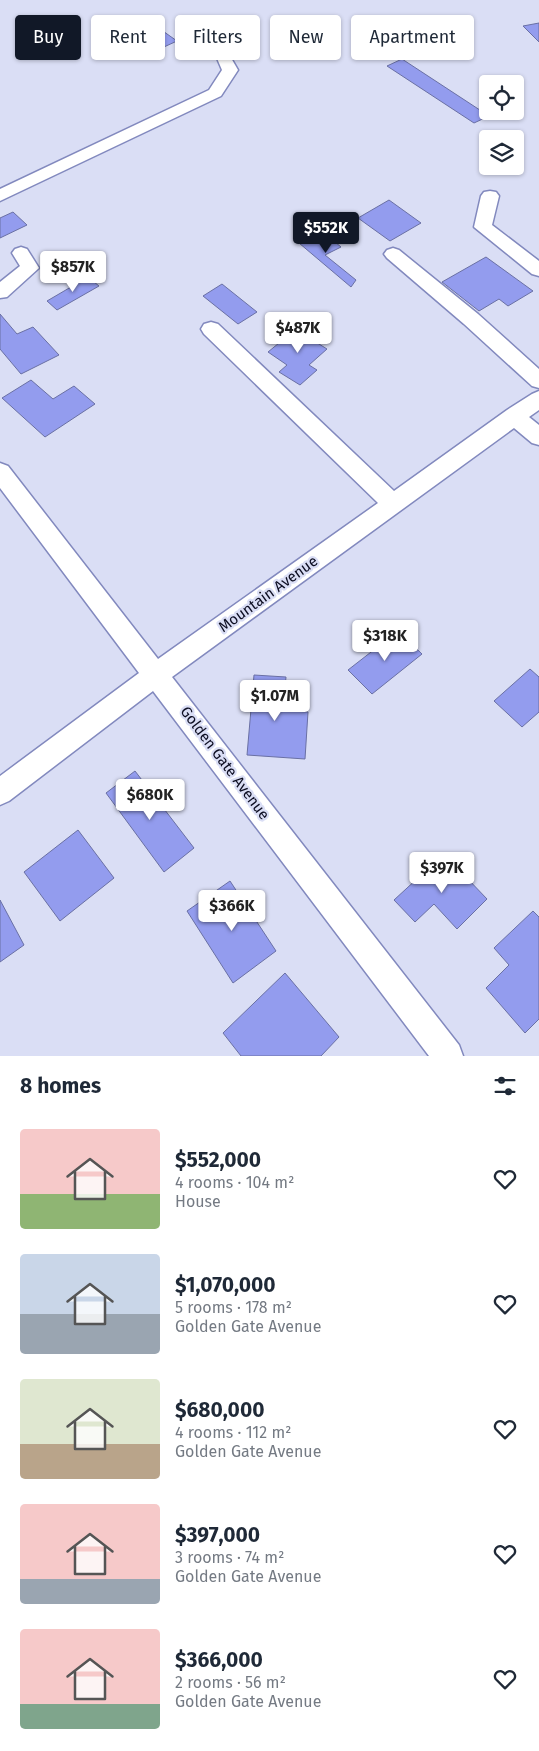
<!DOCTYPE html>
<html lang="en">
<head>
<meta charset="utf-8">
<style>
  body { margin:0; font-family:"Fira Sans",sans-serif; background:#f2f2f3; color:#1f2937; height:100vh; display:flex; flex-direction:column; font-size:19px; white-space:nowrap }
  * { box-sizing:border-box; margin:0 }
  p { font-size:16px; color:#747a83 }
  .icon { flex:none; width:28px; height:28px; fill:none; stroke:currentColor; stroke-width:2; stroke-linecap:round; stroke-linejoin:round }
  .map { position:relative; height:1056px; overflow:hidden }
  .sheet { display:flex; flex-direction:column; background:#fff; flex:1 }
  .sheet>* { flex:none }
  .guide { position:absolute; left:15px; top:15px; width:510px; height:45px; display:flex; gap:10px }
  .tools { position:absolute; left:479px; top:75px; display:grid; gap:10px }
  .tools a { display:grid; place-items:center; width:45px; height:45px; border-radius:5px; background:#fff; box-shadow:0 1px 4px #0004; font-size:25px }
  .price { position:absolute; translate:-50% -42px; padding:0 11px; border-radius:5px; background:#fff; color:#222; font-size:16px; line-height:32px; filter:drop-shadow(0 1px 2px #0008) }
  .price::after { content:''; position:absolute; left:50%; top:30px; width:15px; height:11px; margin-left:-8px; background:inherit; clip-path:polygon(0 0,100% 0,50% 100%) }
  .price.selected { background:#111827; color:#fff }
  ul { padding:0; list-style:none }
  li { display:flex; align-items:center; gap:15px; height:125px; padding:0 20px }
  li span { display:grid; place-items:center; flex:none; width:140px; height:100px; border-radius:5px; color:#555 }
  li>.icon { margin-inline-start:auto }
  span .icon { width:60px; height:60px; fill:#fffc; stroke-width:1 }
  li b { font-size:21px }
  h2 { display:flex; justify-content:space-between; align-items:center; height:60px; padding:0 20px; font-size:21px }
  .tag { padding:0 18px; border-radius:5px; background:#fff; box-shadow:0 1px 4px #0004; font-size:18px; line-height:45px }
  .tag.selected { background:#111827; color:#fff }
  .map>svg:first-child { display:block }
  .building { fill:#939cee; stroke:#6a70a4 }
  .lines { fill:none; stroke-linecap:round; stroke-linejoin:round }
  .minor-casing { stroke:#8289be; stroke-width:3 }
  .minor { fill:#fff; fill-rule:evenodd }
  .labels { text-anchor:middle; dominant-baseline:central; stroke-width:4.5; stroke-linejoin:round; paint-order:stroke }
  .street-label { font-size:15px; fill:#0c0d21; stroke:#dadef5 }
</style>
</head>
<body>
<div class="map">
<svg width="539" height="1056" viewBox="0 0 539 1056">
  <rect width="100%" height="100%" fill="#dadef5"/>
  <g class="building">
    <polygon points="539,23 539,42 523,26"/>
    <polygon points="160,29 177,41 153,52 136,40"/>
    <polygon points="402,59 489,116 474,123 387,66"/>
    <polygon points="389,200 421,223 390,241 358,218"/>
    <polygon points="13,212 27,225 0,238 0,218"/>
    <polygon points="322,231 341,247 325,255 356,280 351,287 299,243"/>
    <polygon points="486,257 533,291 508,306 499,299 479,311 442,282"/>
    <polygon points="88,277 99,286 57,310 47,301"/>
    <polygon points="222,284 257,312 238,324 203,296"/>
    <polygon points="0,314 17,334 33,327 59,355 21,374 0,349"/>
    <polygon points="301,325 317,335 311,339 327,349 309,365 317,370 300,385 279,372 287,365 268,352"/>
    <polygon points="31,380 53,399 74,386 95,404 45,437 2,398"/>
    <polygon points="398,631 422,654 372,694 348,670"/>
    <polygon points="530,669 539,677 539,712 522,727 494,701"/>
    <polygon points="254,675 286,677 283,710 308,712 305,759 247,755"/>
    <polygon points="135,771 194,848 164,872 106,793"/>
    <polygon points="78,830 114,878 60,921 24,872"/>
    <polygon points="444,854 487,899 457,929 434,904 415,922 394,900"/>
    <polygon points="230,881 276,951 233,983 187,911"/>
    <polygon points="0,900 24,945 0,962"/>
    <polygon points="533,911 539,917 539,1019 525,1033 486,988 509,965 494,948"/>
    <polygon points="285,973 339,1037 321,1056 241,1056 223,1033"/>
  </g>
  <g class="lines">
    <defs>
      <g id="minor">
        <polygon points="205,37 227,51 238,70 221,96 0,201 0,189 209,90 222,70 216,56 198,41"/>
        <polygon points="490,191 496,192 499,196 492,225 539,261 539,276 532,274 474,227 481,196 484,192"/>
        <polygon points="21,247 27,249 39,268 7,297 0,298 0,282 20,266 12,253 15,249"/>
        <polygon points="393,248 399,250 478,314 539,369 539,388 532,386 464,324 387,258 384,254 387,250"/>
        <polygon points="211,322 218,324 394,491 507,410 532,394 539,391 539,410 529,417 539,425 539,445 532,443 514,428 172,677 459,1045 463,1056 429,1056 153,691 9,801 0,805 0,776 139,673 0,488 0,463 8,466 158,659 378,503 204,334 201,329 204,324"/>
      </g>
    </defs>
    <use href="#minor" class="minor-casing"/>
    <use href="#minor" class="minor"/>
  </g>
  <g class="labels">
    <g class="street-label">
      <text transform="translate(268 594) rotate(-36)">Mountain Avenue</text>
      <text transform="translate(225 763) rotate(53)">Golden Gate Avenue</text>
    </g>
  </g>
</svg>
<div class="tools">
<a><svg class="icon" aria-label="locate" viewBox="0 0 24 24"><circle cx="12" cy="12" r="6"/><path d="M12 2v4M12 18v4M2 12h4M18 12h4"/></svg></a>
<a><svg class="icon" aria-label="layers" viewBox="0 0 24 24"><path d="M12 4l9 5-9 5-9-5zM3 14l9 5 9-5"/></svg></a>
</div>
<b class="price selected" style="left:326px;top:254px">$552K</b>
<b class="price" style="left:73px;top:293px">$857K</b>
<b class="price" style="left:298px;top:354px">$487K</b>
<b class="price" style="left:385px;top:662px">$318K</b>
<b class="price" style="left:275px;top:722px">$1.07M</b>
<b class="price" style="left:150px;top:821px">$680K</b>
<b class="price" style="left:442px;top:894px">$397K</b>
<b class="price" style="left:232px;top:932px">$366K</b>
<div class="guide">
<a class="tag selected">Buy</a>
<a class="tag">Rent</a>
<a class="tag">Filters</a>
<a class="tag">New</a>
<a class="tag">Apartment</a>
</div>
</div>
<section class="sheet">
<h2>8 homes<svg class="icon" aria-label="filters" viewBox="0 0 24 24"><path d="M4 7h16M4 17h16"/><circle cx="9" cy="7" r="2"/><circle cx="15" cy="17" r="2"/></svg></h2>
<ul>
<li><span style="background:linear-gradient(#f6c9c9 65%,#8fb573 0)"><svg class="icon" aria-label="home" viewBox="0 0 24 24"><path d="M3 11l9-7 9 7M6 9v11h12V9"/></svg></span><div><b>$552,000</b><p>4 rooms · 104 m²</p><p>House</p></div><svg class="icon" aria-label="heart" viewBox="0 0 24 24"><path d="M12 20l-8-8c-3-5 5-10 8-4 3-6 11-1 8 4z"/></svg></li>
<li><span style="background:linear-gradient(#c9d6e8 60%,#9aa5b1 0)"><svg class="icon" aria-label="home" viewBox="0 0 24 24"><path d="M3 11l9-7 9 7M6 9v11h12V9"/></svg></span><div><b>$1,070,000</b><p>5 rooms · 178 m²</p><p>Golden Gate Avenue</p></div><svg class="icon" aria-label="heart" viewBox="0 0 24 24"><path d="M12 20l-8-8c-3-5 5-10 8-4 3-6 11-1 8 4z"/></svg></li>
<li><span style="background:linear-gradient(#dfe7d0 65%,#b9a48a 0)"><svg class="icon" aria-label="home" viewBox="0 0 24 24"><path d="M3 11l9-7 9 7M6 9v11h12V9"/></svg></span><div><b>$680,000</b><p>4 rooms · 112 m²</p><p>Golden Gate Avenue</p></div><svg class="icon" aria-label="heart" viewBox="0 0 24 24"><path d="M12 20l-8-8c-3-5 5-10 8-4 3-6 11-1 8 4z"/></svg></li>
<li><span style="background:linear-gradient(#f6c9c9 75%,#9aa5b1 0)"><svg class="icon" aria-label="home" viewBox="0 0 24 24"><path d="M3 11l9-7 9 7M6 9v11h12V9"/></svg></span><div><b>$397,000</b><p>3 rooms · 74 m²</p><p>Golden Gate Avenue</p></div><svg class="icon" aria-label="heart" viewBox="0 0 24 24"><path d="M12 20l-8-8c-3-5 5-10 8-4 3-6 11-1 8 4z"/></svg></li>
<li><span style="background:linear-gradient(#f6c9c9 75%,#7fa58c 0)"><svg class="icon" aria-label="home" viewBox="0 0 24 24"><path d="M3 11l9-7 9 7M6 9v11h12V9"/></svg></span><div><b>$366,000</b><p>2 rooms · 56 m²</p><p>Golden Gate Avenue</p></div><svg class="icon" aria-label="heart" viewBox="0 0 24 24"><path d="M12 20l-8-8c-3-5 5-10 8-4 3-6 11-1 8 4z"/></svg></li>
</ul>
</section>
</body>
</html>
